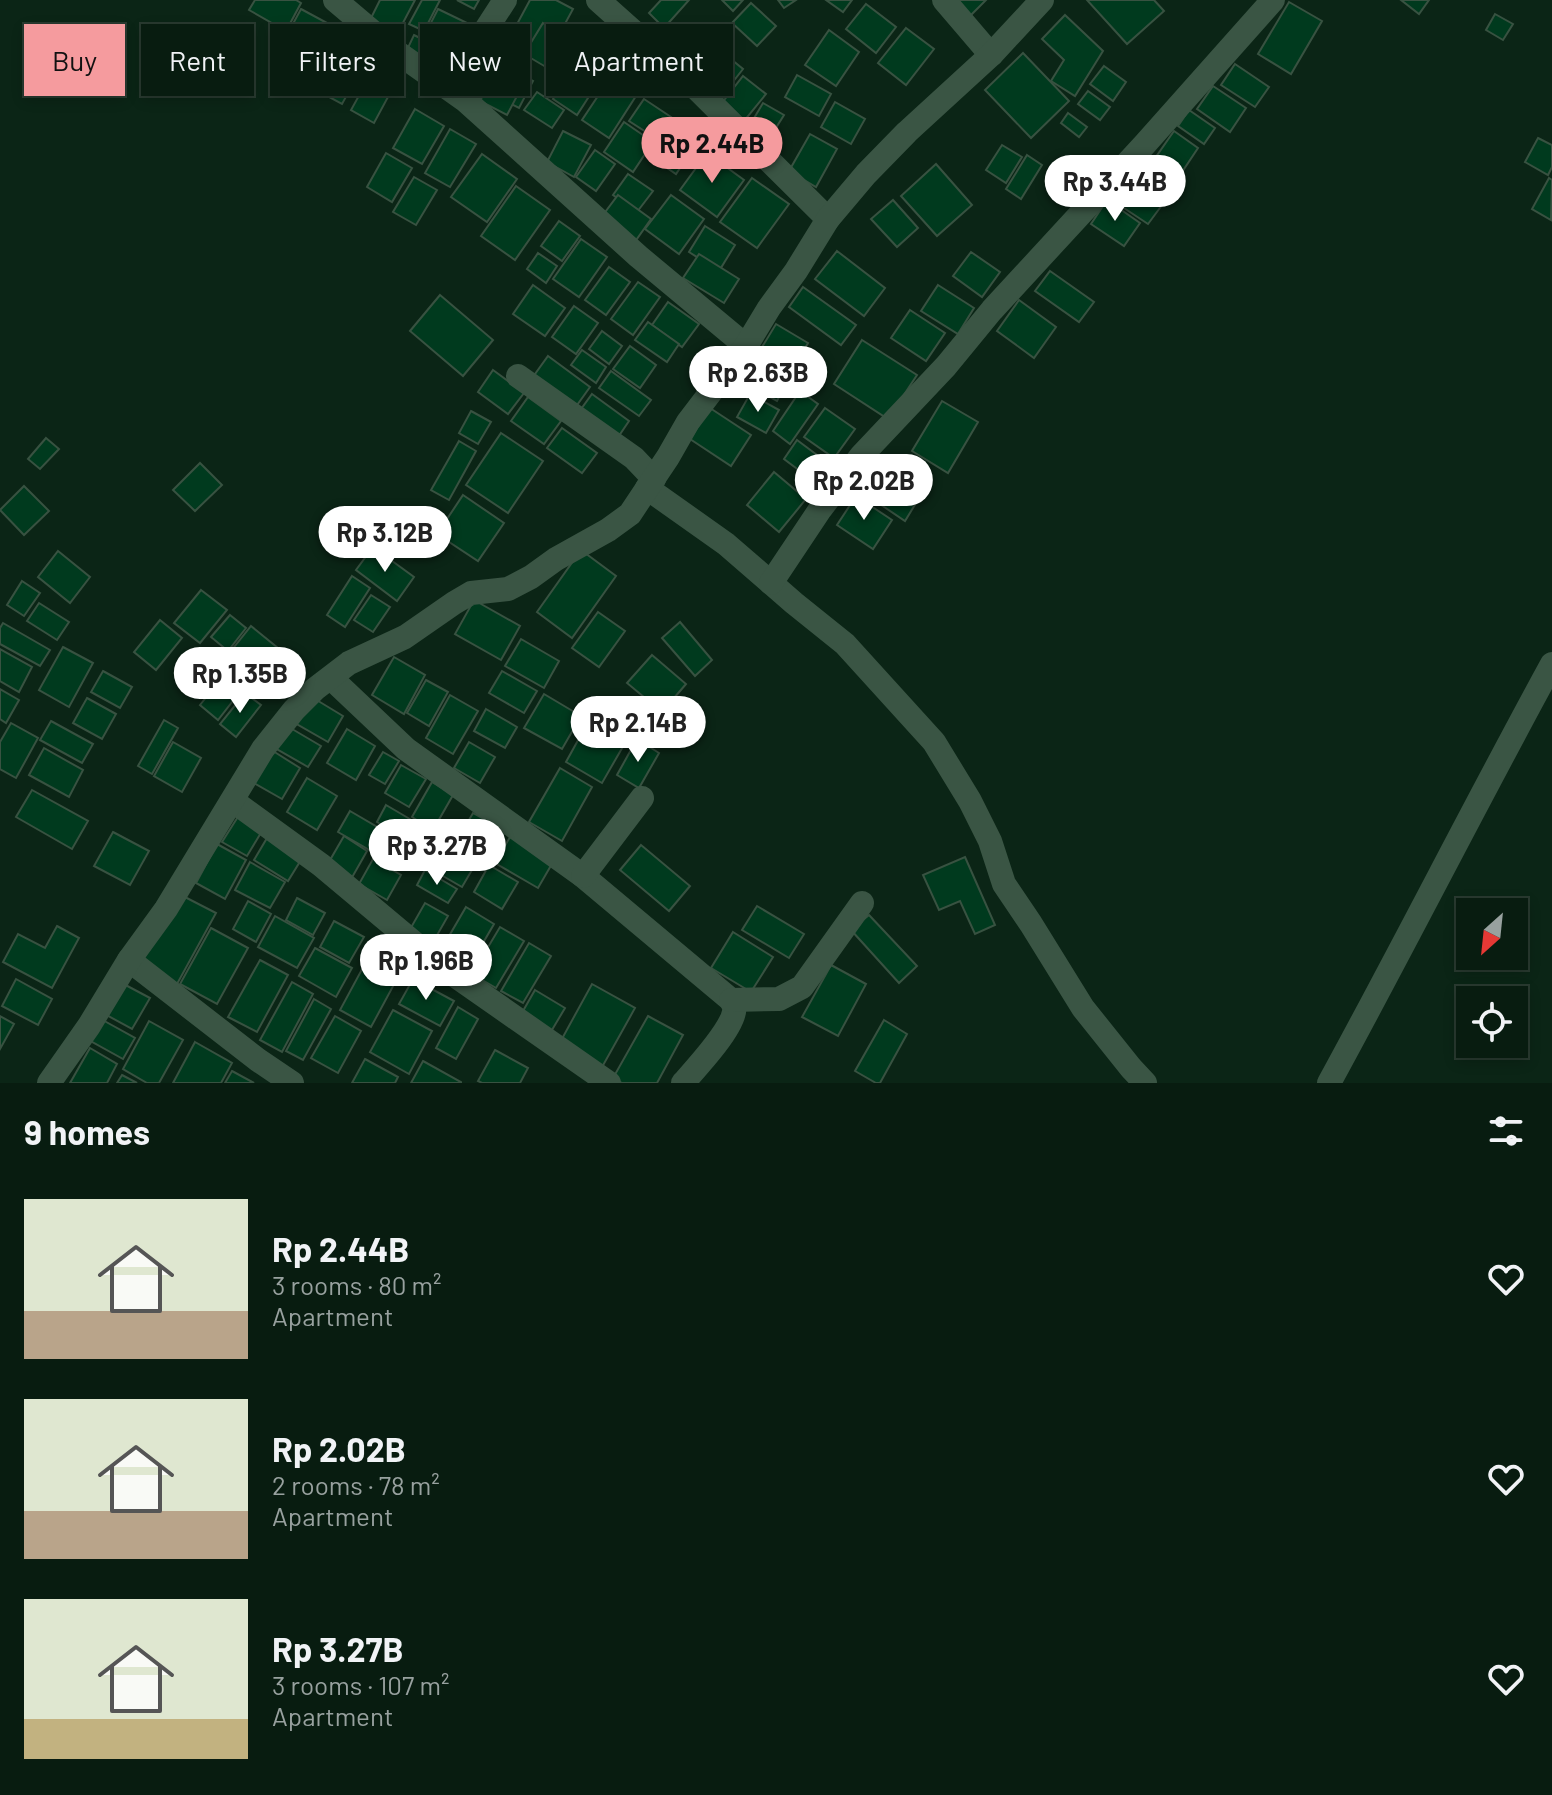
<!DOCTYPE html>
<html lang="en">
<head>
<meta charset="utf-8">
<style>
  body { margin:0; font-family:Barlow,sans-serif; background:#112519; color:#f1f3f6; height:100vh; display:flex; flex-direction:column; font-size:30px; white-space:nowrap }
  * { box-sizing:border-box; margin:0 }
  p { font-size:26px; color:#98a19f }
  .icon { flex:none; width:44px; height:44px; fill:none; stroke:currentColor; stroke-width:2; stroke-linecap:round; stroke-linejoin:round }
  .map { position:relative; height:1083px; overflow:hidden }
  .side { display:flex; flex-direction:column; background:#081c10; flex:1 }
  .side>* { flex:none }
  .banner { position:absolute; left:24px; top:24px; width:800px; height:72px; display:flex; gap:16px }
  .needle { width:52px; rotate:207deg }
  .tools { position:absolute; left:1456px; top:898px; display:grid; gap:16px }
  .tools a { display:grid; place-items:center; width:72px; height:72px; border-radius:0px; background:#081c10; box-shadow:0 4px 12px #0003,0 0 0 2px #293a30; font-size:40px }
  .price { position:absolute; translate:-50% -68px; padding:0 18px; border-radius:28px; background:#fff; color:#222; font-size:26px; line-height:52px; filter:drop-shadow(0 2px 4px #0008) }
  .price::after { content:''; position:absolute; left:50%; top:48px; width:24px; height:18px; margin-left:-12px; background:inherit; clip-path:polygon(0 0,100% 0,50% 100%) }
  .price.selected { background:#f59b9e; color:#111 }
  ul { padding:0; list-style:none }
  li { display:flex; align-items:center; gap:24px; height:200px; padding:0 24px }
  li span { display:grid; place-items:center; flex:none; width:224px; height:160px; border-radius:0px; color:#555 }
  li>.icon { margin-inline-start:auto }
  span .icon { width:96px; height:96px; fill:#fffc; stroke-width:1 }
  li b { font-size:34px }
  h2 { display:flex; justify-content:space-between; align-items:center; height:96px; padding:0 24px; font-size:34px }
  .tag { padding:0 28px; border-radius:0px; background:#081c10; box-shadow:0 4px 12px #0003,0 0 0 2px #293a30; font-size:28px; line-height:72px }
  .tag.selected { background:#f59b9e; color:#111 }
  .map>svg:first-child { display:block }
  .building { fill:#003a1e; stroke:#385241; stroke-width:2 }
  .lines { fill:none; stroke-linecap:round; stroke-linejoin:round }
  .street { stroke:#3a5544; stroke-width:24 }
</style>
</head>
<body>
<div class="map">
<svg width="1552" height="1083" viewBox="0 0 1552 1083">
  <rect width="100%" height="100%" fill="#0b2516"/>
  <g class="building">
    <polygon points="255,0 296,0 301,3 286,31 249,10"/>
    <polygon points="380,0 415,0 395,38 368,24"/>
    <polygon points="422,0 440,0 424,31 409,24"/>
    <polygon points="457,0 479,0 474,9"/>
    <polygon points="530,0 556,0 573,9 546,59 509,39"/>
    <polygon points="661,0 689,0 664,28 649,13"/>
    <polygon points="722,0 743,0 733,11"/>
    <polygon points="778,0 796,0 784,8"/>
    <polygon points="826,0 852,0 843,12"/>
    <polygon points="948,0 986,0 967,19"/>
    <polygon points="1087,0 1154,0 1164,11 1127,44"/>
    <polygon points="1401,0 1429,0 1419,14"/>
    <polygon points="1289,2 1322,21 1291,74 1258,54"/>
    <polygon points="751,3 776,26 757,46 732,23"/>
    <polygon points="866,4 896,27 876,53 846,29"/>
    <polygon points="301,9 327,23 308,58 282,44"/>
    <polygon points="438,9 467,23 447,61 419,46"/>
    <polygon points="1495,14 1513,24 1503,40 1486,30"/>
    <polygon points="1065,15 1103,51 1075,96 1051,81 1064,60 1042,39"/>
    <polygon points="543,23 569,39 551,70 524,54"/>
    <polygon points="906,28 934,49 906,85 878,63"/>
    <polygon points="829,30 859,52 836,86 805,65"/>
    <polygon points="414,35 453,55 444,73 405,54"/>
    <polygon points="330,37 368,57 342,104 305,84"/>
    <polygon points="582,37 612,57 589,91 559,71"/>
    <polygon points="716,47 743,69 717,102 690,80"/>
    <polygon points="1023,53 1069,101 1031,138 985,90"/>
    <polygon points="494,61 533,81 519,108 480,88"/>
    <polygon points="499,63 527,77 507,115 480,101"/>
    <polygon points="1235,64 1269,87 1255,107 1221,85"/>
    <polygon points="1104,66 1126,82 1113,101 1090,84"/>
    <polygon points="372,72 395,84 374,123 351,110"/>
    <polygon points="797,75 831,94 819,116 785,97"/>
    <polygon points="743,76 766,94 740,126 718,108"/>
    <polygon points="610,78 636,96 609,138 582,120"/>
    <polygon points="564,82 588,98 577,115 553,99"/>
    <polygon points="1213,86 1246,108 1230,132 1197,109"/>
    <polygon points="1088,91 1110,107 1100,120 1078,104"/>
    <polygon points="537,92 564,110 552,128 524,110"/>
    <polygon points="644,99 671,117 657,139 629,121"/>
    <polygon points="835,102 865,119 851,144 821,127"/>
    <polygon points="763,103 784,115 767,142 747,130"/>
    <polygon points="415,109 444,126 422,164 393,148"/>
    <polygon points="1189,110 1215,128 1204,144 1178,126"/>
    <polygon points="1068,113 1087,127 1079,137 1061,123"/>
    <polygon points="624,122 653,142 633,172 604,152"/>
    <polygon points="676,126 698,141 676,174 654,159"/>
    <polygon points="450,129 476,144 450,187 425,173"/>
    <polygon points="563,131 591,145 574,177 547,162"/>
    <polygon points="1174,131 1198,148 1176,181 1151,164"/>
    <polygon points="810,134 837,149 816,187 789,171"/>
    <polygon points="1538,138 1552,145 1552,167 1548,175 1525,162"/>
    <polygon points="1002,145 1022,157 1006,183 986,170"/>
    <polygon points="595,150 615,164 596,191 576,177"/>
    <polygon points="386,153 412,168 392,202 367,187"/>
    <polygon points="707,153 744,180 717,217 680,190"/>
    <polygon points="482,154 517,179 487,222 451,197"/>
    <polygon points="1027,155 1042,165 1021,199 1006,189"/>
    <polygon points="936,164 972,205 937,236 901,196"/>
    <polygon points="628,174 653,191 637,212 613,195"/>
    <polygon points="414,177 437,190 416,225 393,212"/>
    <polygon points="752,178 789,204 757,248 720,222"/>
    <polygon points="1549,178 1552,180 1551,220 1532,209"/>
    <polygon points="1134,180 1165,201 1148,224 1118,204"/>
    <polygon points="516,186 550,210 515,260 481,236"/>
    <polygon points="618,195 651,219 634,243 600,219"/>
    <polygon points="671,195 704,219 679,254 645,229"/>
    <polygon points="893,200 918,228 897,247 871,219"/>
    <polygon points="1107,200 1140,223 1124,246 1091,224"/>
    <polygon points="559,221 580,236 562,261 541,246"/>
    <polygon points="705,226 735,245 719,271 689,252"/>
    <polygon points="581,239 607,257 579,297 553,279"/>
    <polygon points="837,251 885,288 864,316 815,279"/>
    <polygon points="971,252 1000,272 982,297 953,276"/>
    <polygon points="538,253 557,266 546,283 527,269"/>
    <polygon points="699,254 739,279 724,303 683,278"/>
    <polygon points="609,267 630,282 606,315 585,300"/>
    <polygon points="1050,271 1094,302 1079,322 1035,291"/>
    <polygon points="638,282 660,297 633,335 611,319"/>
    <polygon points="533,285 565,308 545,336 513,314"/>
    <polygon points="938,285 974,308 958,334 921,311"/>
    <polygon points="803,287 856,325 841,345 789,307"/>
    <polygon points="440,295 493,340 463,376 410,331"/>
    <polygon points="1019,300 1056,327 1034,358 997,331"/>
    <polygon points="668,302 699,324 682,347 652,325"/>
    <polygon points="574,306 598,323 576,354 552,337"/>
    <polygon points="910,310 945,333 926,361 891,338"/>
    <polygon points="648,322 679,344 667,362 635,340"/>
    <polygon points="776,324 808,343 792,371 759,352"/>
    <polygon points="602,331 622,346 609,364 589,349"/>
    <polygon points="862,340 917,375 888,419 834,384"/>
    <polygon points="630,346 656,365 640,388 613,369"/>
    <polygon points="582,350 606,367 596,383 571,365"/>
    <polygon points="548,356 590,387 572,412 530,381"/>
    <polygon points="756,358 790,377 777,401 742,382"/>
    <polygon points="493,370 524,393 508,414 478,392"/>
    <polygon points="611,371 651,400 639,416 599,388"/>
    <polygon points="800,391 818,404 790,444 773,431"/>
    <polygon points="592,394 629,421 614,443 576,416"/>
    <polygon points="750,394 779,410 766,433 737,417"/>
    <polygon points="528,397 561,421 544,444 511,421"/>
    <polygon points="942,401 978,422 948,473 912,451"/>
    <polygon points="710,408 751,435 731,466 690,439"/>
    <polygon points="825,408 855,429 834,458 804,437"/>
    <polygon points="471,411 491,422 478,444 459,433"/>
    <polygon points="562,428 597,453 582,473 547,448"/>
    <polygon points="501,433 543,461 508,513 466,485"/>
    <polygon points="46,438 59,449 40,469 28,459"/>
    <polygon points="797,440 821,458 808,477 784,459"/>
    <polygon points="459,441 476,451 449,500 431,490"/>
    <polygon points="200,463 222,485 195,511 173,490"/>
    <polygon points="774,472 806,499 779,532 747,505"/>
    <polygon points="871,473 916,503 905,521 859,490"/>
    <polygon points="24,486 49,511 24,535 0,510"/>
    <polygon points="463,495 504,523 478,561 437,534"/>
    <polygon points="856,496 892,520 873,549 837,525"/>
    <polygon points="373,547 414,577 397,601 356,570"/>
    <polygon points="581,550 616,576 572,638 537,612"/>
    <polygon points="58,551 90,577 70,603 38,577"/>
    <polygon points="352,576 370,588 345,627 327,615"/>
    <polygon points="22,581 40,593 24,616 7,605"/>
    <polygon points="201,590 227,610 200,643 174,623"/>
    <polygon points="371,595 390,607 373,632 354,620"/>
    <polygon points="474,600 520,626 501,660 455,634"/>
    <polygon points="39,603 69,622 57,640 27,621"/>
    <polygon points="598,612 625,631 599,667 572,648"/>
    <polygon points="230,615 246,628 228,651 211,637"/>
    <polygon points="160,620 182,638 156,670 134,652"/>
    <polygon points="680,622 712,660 695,676 662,638"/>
    <polygon points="3,623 50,650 40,666 0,644 0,628"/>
    <polygon points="251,626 284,653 256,687 223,661"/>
    <polygon points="521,639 559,661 544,688 505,666"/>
    <polygon points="63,647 93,663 69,707 39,690"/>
    <polygon points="0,649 32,667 19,692 0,681"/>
    <polygon points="652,655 686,684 662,712 627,683"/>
    <polygon points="394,657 425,675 404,714 372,695"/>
    <polygon points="103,671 132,687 120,708 91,692"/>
    <polygon points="502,671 537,691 524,713 489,693"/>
    <polygon points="224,675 242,689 218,720 200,705"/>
    <polygon points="426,680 448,692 429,726 407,713"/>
    <polygon points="0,689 19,700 6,723 0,719"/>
    <polygon points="245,693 261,705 236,737 220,724"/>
    <polygon points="544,694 581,716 562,749 524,728"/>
    <polygon points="450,695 478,711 453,754 426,738"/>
    <polygon points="310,696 343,716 328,742 295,723"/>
    <polygon points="87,698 116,714 102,739 73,723"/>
    <polygon points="486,709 517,727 505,748 474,731"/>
    <polygon points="592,715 629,736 602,783 566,762"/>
    <polygon points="164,720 178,728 152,774 138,766"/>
    <polygon points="51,721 93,744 82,763 40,740"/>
    <polygon points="11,723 38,738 16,778 0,769 0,742"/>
    <polygon points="287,726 321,746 308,767 275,748"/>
    <polygon points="347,729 375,746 356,780 327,763"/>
    <polygon points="637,739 659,753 639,788 617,775"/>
    <polygon points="173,742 201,758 182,792 154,776"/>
    <polygon points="469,742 495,757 480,783 454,768"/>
    <polygon points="44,748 83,770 69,797 29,775"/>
    <polygon points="273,751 300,768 282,799 254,783"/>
    <polygon points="383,752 399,761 385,784 369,775"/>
    <polygon points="401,765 426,779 409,807 385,793"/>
    <polygon points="560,768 592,787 562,841 529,822"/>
    <polygon points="307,778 337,796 317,830 287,812"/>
    <polygon points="432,782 453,795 433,830 412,817"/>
    <polygon points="32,790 88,821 72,849 16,817"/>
    <polygon points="386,805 420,825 410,842 377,822"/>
    <polygon points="350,811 384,831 373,852 338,832"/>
    <polygon points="241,812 265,826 247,856 222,842"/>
    <polygon points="473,813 505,831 487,862 455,844"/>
    <polygon points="420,830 440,842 428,862 409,850"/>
    <polygon points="113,832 149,851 130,885 94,866"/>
    <polygon points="270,833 304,855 288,881 254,860"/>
    <polygon points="344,836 367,851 350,881 326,867"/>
    <polygon points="510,837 553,862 538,888 495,863"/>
    <polygon points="217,844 246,860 225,899 196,883"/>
    <polygon points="444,845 476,863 462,887 429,868"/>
    <polygon points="641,845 690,886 669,911 620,870"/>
    <polygon points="965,857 995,925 975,934 960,901 939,910 923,875"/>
    <polygon points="373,859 401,875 387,900 359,884"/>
    <polygon points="250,862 285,882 270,908 235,890"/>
    <polygon points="489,865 518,882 502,909 474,892"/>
    <polygon points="425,870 457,889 448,903 417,885"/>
    <polygon points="179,894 216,913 177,984 140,965"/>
    <polygon points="297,898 325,913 313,935 286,920"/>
    <polygon points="248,901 271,914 256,942 233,929"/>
    <polygon points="425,903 448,916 432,944 409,931"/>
    <polygon points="757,906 804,934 789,958 742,930"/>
    <polygon points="466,907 494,924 466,972 438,955"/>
    <polygon points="869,915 917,966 899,983 851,930"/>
    <polygon points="275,916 314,938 297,968 258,947"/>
    <polygon points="334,921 364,937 349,963 320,947"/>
    <polygon points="57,926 79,938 52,988 3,962 18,934 45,948"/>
    <polygon points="500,927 524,941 496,988 472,974"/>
    <polygon points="211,928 248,948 217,1004 180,984"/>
    <polygon points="733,932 773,957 751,992 711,968"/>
    <polygon points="529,943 551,956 523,1003 501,991"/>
    <polygon points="315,948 352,968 336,997 299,976"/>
    <polygon points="260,960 288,975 257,1032 228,1017"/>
    <polygon points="367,960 398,977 371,1027 340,1010"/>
    <polygon points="831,965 866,984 838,1036 802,1017"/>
    <polygon points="16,979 52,999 38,1025 2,1006"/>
    <polygon points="413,979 454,1001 440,1026 399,1004"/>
    <polygon points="118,981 150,998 132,1029 101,1012"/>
    <polygon points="292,982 313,994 282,1052 260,1040"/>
    <polygon points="592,984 635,1008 601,1069 558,1046"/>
    <polygon points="535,990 565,1008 549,1035 519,1018"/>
    <polygon points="314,999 331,1009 303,1060 286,1051"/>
    <polygon points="458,1007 478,1019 456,1059 436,1048"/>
    <polygon points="393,1010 432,1031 409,1074 370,1052"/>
    <polygon points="0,1016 14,1024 0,1049"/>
    <polygon points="335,1016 361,1031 338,1073 311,1058"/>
    <polygon points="648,1016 683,1035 657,1083 622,1083 613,1078"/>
    <polygon points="99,1018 135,1038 123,1059 87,1039"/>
    <polygon points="884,1020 907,1034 880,1083 876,1083 855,1071"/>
    <polygon points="149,1021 183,1040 159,1083 147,1083 123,1069"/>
    <polygon points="195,1042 232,1063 221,1083 173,1083"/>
    <polygon points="90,1048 117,1064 107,1083 70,1083"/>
    <polygon points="495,1050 528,1068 520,1083 482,1083 478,1081"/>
    <polygon points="365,1059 398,1077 395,1083 352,1083"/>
    <polygon points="423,1061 461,1082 461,1083 411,1083"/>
    <polygon points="232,1071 254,1083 225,1083"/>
    <polygon points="122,1075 137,1083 117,1083"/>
  </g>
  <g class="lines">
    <g class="street">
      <polyline points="335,0 394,50 466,101 638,256 746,346"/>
      <polyline points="598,0 691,83 828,219"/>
      <polyline points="944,0 991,55"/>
      <polyline points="448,88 505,0"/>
      <polyline points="518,376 634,458 654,479"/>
      <polyline points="647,488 726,544 794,603 845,644 934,742 970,801 990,841 1004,884 1031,924 1083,1008 1131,1068 1145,1083"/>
      <polyline points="771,583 819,511 861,456 946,366 992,310 1145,144 1273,0"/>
      <path d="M331,678L406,749L583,876L731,1000C733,1005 735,1006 734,1012C730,1032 697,1067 683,1083"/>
      <polyline points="233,801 321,865 444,968 609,1083"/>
      <polyline points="583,876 642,798"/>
      <polyline points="129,960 258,1060 292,1083"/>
      <polyline points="731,1000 779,999 802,987 862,903"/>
      <polyline points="49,1083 89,1026 129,960 166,909 263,749 294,710 315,689 349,663 405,637 454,603 471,593 508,589 531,577 556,559 608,530 630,514 668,457 688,422 746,346 769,308 796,271 828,219 866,174 907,132 991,55 1042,0"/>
      <path d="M1329,1083C1405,944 1476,803 1552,664"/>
    </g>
  </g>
</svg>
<div class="tools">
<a><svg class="needle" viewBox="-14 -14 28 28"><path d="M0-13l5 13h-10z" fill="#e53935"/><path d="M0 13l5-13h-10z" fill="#98a19f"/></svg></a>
<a><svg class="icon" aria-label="locate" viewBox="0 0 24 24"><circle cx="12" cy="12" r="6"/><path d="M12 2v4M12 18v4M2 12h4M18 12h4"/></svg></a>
</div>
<b class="price selected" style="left:712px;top:185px">Rp 2.44B</b>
<b class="price" style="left:1115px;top:223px">Rp 3.44B</b>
<b class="price" style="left:758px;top:414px">Rp 2.63B</b>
<b class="price" style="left:864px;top:522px">Rp 2.02B</b>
<b class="price" style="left:385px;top:574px">Rp 3.12B</b>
<b class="price" style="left:240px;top:715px">Rp 1.35B</b>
<b class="price" style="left:638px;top:764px">Rp 2.14B</b>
<b class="price" style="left:437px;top:887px">Rp 3.27B</b>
<b class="price" style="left:426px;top:1002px">Rp 1.96B</b>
<div class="banner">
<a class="tag selected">Buy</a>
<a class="tag">Rent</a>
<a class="tag">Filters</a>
<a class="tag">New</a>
<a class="tag">Apartment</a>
</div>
</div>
<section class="side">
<h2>9 homes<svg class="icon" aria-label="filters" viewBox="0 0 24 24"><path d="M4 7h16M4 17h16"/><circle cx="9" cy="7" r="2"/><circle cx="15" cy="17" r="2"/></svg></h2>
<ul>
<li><span style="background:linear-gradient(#dfe7d0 70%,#b9a48a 0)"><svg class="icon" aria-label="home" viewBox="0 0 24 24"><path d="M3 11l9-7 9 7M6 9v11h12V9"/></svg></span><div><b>Rp 2.44B</b><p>3 rooms · 80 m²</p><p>Apartment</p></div><svg class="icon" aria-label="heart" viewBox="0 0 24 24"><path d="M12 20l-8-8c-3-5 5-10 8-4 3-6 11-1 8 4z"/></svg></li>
<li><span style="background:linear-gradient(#dfe7d0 70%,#b9a48a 0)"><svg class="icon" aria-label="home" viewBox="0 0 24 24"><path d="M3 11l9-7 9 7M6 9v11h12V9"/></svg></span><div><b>Rp 2.02B</b><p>2 rooms · 78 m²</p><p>Apartment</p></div><svg class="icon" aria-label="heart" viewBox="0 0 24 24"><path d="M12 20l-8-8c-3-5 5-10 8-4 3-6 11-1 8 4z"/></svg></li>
<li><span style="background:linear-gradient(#dfe7d0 75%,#c2b280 0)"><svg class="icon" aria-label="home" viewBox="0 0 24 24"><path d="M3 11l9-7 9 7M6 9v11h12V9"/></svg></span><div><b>Rp 3.27B</b><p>3 rooms · 107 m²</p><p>Apartment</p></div><svg class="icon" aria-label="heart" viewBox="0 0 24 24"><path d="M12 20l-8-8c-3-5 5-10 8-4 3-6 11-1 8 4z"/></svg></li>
</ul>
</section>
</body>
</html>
